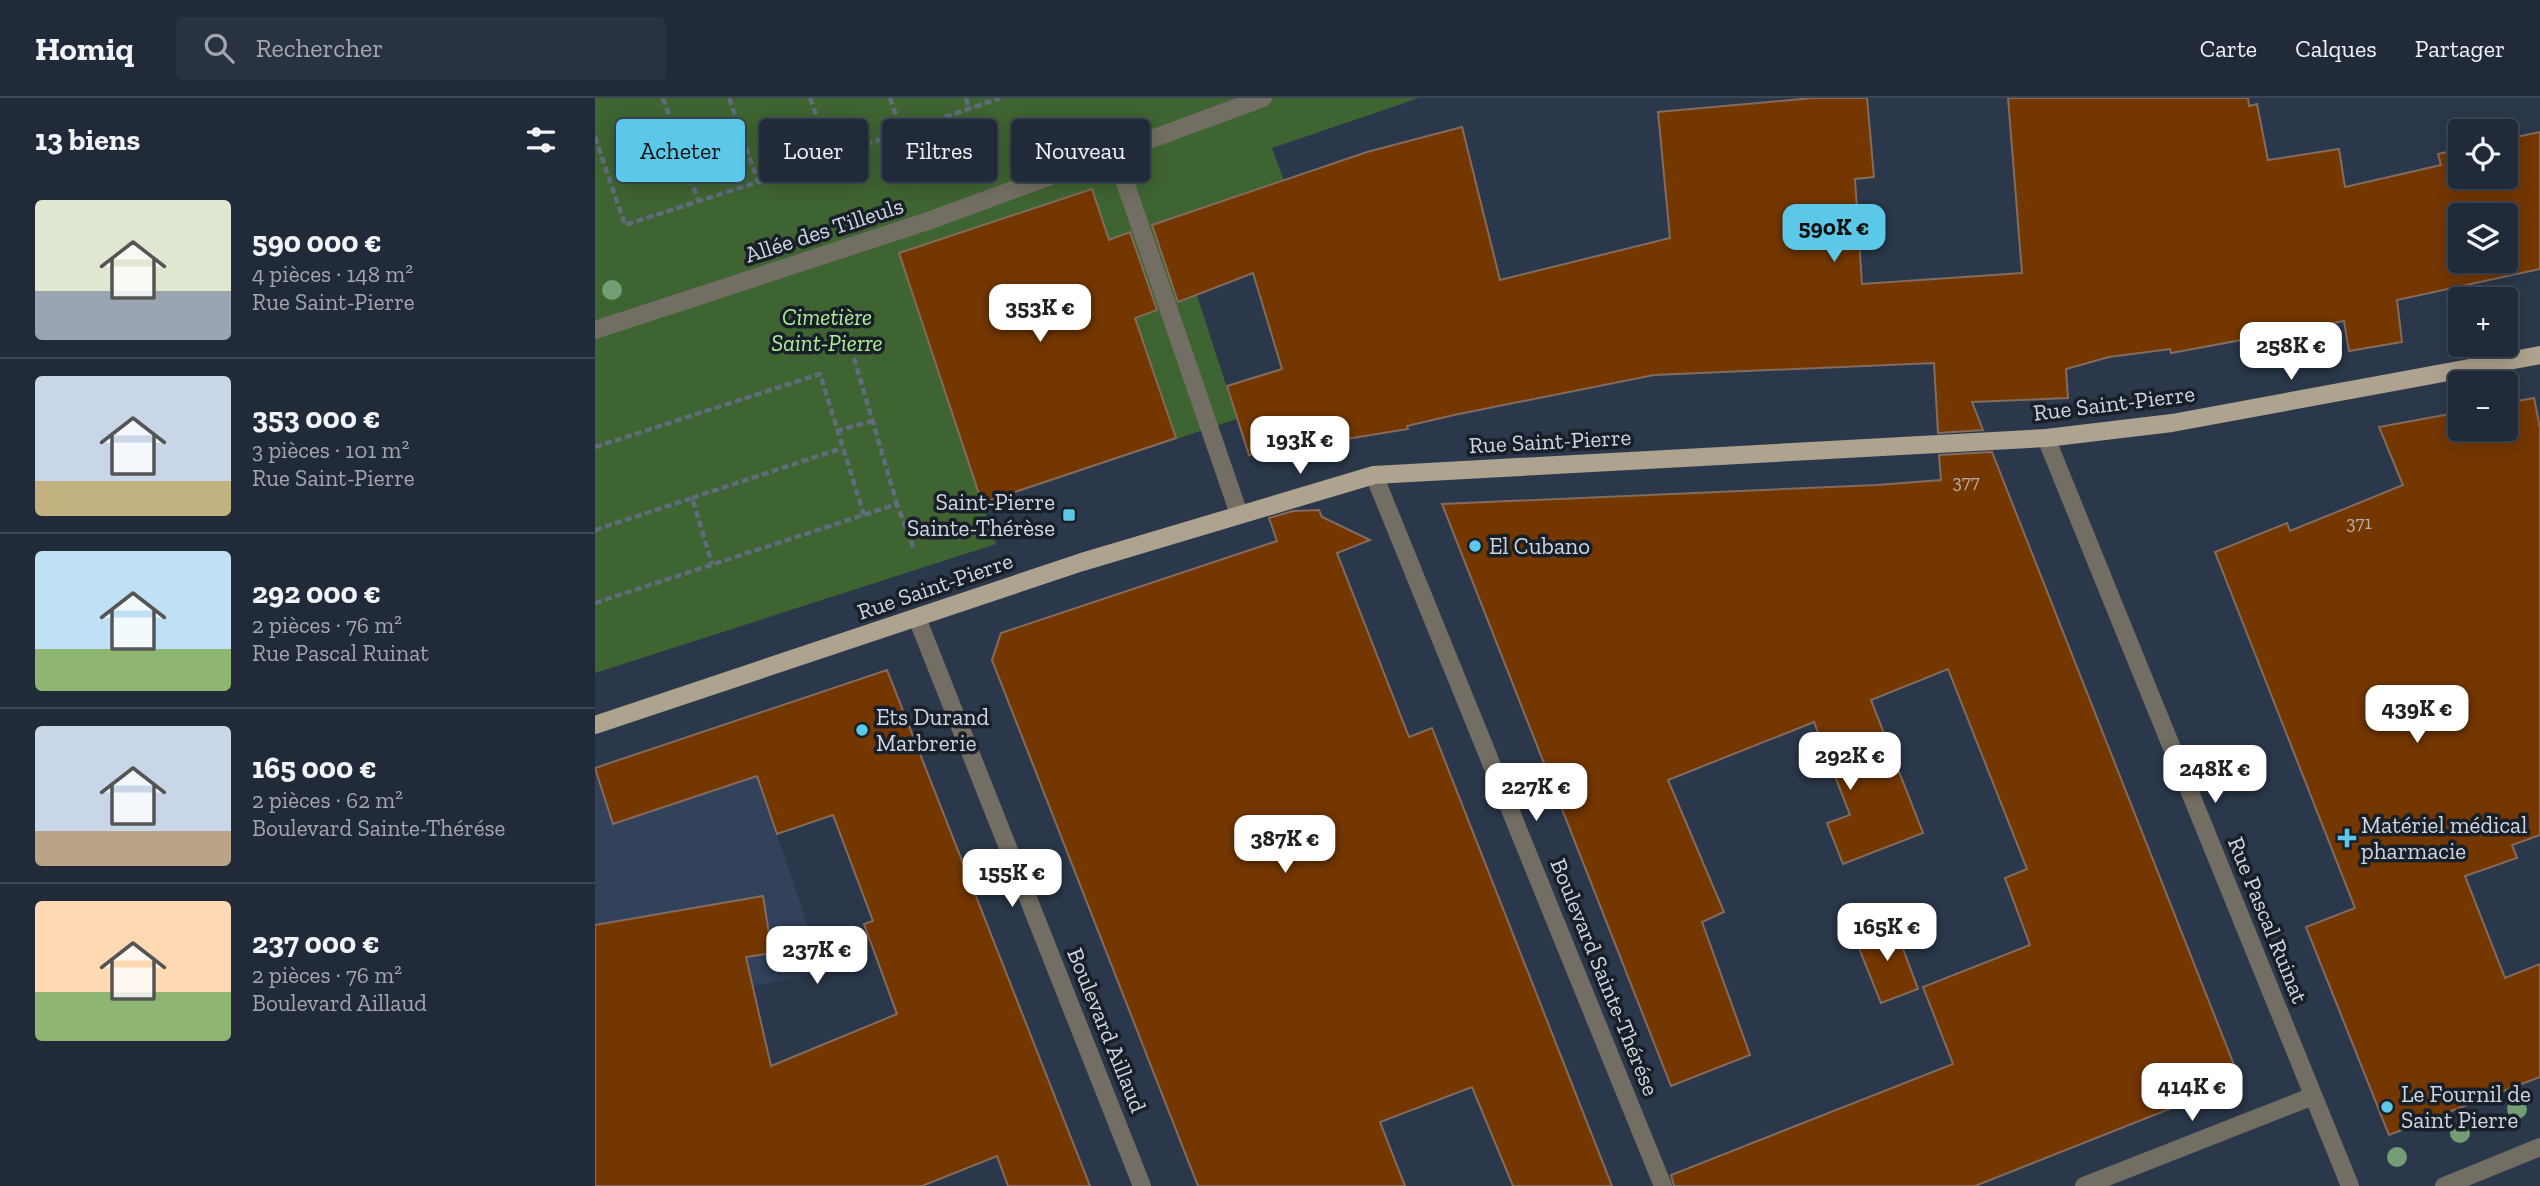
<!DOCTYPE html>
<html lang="fr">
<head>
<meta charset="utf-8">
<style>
  body { margin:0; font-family:"Zilla Slab",serif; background:#283240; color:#f1f3f6; height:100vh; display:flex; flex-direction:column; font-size:26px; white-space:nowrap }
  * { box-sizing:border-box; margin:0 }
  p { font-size:23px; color:#a2a7ae }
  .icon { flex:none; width:38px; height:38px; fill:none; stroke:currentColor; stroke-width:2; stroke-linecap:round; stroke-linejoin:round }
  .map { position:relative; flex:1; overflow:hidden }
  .panel { display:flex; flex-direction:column; background:#202a38; width:595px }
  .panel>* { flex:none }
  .banner { position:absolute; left:21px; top:21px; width:665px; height:63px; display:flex; gap:14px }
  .tools { position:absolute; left:1853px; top:21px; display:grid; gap:14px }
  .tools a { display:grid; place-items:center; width:70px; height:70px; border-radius:7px; background:#202a38; box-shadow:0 4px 18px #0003,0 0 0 2px #3d4653; font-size:35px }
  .price { position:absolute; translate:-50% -60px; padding:0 16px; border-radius:14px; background:#fff; color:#222; font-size:23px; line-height:46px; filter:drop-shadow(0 2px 4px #0008) }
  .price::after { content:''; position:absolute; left:50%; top:42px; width:21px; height:16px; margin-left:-10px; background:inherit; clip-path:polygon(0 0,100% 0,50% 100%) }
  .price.active { background:#5ac8e6; color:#111 }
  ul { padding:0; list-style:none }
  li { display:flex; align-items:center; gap:21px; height:175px; padding:0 35px }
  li+li { border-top:2px solid #3d4653 }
  li span { display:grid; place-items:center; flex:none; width:196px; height:140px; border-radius:7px; color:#555 }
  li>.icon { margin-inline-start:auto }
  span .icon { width:84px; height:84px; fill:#fffc; stroke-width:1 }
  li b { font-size:30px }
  h2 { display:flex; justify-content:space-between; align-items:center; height:84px; padding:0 35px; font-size:30px }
  .chip { padding:0 24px; border-radius:7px; background:#202a38; box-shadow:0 4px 18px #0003,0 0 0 2px #3d4653; font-size:24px; line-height:63px }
  .chip.active { background:#5ac8e6; color:#111 }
  header { display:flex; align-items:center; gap:42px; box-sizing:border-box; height:98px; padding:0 35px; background:#202a38; border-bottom:2px solid #3d4653 }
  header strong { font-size:33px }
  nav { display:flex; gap:38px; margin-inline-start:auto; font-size:24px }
  .search { width:490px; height:63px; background:#283240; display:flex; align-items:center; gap:18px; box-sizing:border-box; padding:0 24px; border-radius:7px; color:#a2a7ae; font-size:26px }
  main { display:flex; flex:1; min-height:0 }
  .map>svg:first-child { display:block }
  .built { fill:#32425b }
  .green { fill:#3e6431 }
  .building { fill:#743700; stroke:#836b5d; stroke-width:2; fill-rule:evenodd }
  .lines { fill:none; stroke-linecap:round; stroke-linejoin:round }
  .path { stroke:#606b7c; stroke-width:4.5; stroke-dasharray:7 3.5; stroke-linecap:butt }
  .minor { stroke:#736e63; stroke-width:18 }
  .major { stroke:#aea38e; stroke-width:18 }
  .tree { fill:#729d75 }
  .poi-dot { fill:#5ac8e6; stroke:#191f27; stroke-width:2.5 }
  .labels { text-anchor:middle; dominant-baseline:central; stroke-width:7; stroke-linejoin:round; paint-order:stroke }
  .number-label { font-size:19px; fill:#b8afaa }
  .street-label { font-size:23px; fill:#cfd7e3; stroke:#191f27 }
  .park-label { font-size:23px; font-style:italic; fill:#adef97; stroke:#191f27 }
  .poi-label { font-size:23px; fill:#cfd7e3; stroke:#191f27; text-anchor:start }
</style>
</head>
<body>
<header>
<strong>Homiq</strong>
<div class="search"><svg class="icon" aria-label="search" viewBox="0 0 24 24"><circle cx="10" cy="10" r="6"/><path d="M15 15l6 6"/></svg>Rechercher</div>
<nav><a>Carte</a><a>Calques</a><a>Partager</a></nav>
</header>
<main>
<section class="panel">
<h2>13 biens<svg class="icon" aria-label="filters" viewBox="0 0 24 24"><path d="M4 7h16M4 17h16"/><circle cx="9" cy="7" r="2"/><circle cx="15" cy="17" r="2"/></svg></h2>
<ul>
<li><span style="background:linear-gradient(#dfe7d0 65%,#9aa5b1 0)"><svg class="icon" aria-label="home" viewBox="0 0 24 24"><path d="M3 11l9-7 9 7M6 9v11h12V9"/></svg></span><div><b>590 000 €</b><p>4 pièces · 148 m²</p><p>Rue Saint-Pierre</p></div></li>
<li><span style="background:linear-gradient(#c9d6e8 75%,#c2b280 0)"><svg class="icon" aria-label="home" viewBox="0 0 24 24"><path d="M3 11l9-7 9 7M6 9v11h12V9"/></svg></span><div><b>353 000 €</b><p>3 pièces · 101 m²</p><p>Rue Saint-Pierre</p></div></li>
<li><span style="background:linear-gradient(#bfe0f5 70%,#8fb573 0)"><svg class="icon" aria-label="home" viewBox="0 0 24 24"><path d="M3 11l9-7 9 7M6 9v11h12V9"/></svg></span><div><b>292 000 €</b><p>2 pièces · 76 m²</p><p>Rue Pascal Ruinat</p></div></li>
<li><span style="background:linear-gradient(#c9d6e8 75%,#b9a48a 0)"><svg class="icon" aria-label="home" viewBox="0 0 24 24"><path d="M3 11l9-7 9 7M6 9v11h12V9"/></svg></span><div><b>165 000 €</b><p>2 pièces · 62 m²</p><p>Boulevard Sainte-Thérése</p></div></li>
<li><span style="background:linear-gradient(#ffd9b3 65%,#8fb573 0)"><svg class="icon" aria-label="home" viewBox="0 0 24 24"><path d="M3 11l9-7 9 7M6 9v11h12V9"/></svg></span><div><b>237 000 €</b><p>2 pièces · 76 m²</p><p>Boulevard Aillaud</p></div></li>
</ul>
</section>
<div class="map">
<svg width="1945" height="1088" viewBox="0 0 1945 1088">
  <rect width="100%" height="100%" fill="#2b384b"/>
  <polygon class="built" points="143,622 229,875 121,894 0,869 0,670"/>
  <polygon class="green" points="0,0 824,0 677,50 689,83 577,120 642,321 387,405 401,446 0,575"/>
  <g class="building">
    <path d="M1218,0H1272L1279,79L1260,81L1267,186L1427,175L1413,0H1653L1654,8L1662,6L1673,62L1744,51L1750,89L1846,67L1843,56L1866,51V79H1911V41L1945,34V171L1802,202L1807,244L1754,253L1749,223L1576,255L1575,251L1514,259L1471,271L1473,300L1377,304L1388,332L1343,335L1339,265L1059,277L859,317L812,328L813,331L654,357L632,288L687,271L658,175L583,204L557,127L772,54L867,29L905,182L1075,140L1063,14ZM1866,117H1911V163H1866Z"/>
    <polygon points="497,91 514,142 535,134 562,212 540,220 581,340 387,405 304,155"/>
    <polygon points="1939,300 1945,330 1945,737 1917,747 1922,760 1870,778 1910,880 1945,866 1945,979 1794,1037 1711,829 1760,810 1620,454 1692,425 1695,433 1808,387 1784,329 1866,314 1866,331 1911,331 1911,305"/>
    <polygon points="1397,354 1639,967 1630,989 1380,1088 1079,1088 1076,1077 1358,966 1328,889 1435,847 1410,780 1432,771 1353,571 1276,602 1328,735 1248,766 1232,725 1255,717 1219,624 1073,682 1129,814 1107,824 1155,957 1076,988 847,406 1282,387 1346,382 1344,357"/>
    <polygon points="724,412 727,419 775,442 742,455 814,639 837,630 1017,1088 918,1088 877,989 785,1024 810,1088 603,1088 397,562 406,535 682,443 674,420 698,413"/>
    <polygon points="292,572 495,1088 413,1088 402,1058 327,1088 0,1088 0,827 168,798 177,855 151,859 176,968 302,916 269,826 278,823 238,717 182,736 162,678 18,726 0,670"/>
    <polygon points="1298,824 1323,891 1286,905 1260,840"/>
  </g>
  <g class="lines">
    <g class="path">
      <polyline points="68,0 103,102"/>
      <polyline points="134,0 163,84"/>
      <polyline points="215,0 235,58"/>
      <polyline points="295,0 325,88"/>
      <polyline points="371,0 374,11"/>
      <polyline points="0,39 30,127 163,84 405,0"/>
      <polyline points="259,260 302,406"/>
      <polyline points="241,333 278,323"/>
      <polyline points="0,349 225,276 269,417"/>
      <polyline points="97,400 247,350"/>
      <polyline points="0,432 97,400 117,466"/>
      <polyline points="0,505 302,406 319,451"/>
    </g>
    <g class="minor">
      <polyline points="520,55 644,416"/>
      <polyline points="0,232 336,122 668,0"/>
      <polyline points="1451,340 1755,1088"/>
      <polyline points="779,377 1068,1088"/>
      <polyline points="322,520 547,1088"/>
      <polyline points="1489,1088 1718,998"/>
      <polyline points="1849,1088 1945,1049"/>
    </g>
    <polyline class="major" points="0,627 487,464 779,377 1451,340 1577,325 1945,257"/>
  </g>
  <g class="tree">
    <circle cx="448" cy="43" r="10"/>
    <circle cx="386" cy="63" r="10"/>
    <circle cx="17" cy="192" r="10"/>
    <circle cx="1922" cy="1011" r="10"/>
    <circle cx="1865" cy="1035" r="10"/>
    <circle cx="1802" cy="1059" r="10"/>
  </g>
  <g class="poi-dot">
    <rect x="467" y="410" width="14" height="14" rx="3.5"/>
    <circle cx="880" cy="448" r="7"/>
    <circle cx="267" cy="632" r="7"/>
    <path d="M1748.5 729.5h7v7h7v7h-7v7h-7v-7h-7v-7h7z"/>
    <circle cx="1792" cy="1009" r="7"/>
  </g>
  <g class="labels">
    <g class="number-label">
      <text x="1371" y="383">377</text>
      <text x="1764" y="424">371</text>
    </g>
    <g class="street-label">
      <text transform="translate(229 132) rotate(-18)">Allée des Tilleuls</text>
      <text transform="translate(1519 305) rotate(-7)">Rue Saint-Pierre</text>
      <text transform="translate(955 343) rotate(-3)">Rue Saint-Pierre</text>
      <text transform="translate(340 488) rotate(-19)">Rue Saint-Pierre</text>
      <text transform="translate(1673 822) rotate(68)">Rue Pascal Ruinat</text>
      <text transform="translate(1010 879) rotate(68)">Boulevard Sainte-Thérése</text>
      <text transform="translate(512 932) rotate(68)">Boulevard Aillaud</text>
    </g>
    <g class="park-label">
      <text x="232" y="219">Cimetière<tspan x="232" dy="26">Saint-Pierre</tspan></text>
    </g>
    <g class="poi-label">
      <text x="460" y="404" text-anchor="end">Saint-Pierre<tspan x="460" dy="26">Sainte-Thérèse</tspan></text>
      <text x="894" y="448">El Cubano</text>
      <text x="281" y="619">Ets Durand<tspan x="281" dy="26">Marbrerie</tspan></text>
      <text x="1766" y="727">Matériel médical<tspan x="1766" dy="26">pharmacie</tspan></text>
      <text x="1806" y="996">Le Fournil de<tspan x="1806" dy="26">Saint Pierre</tspan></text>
    </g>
  </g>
</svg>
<div class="tools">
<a><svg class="icon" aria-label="locate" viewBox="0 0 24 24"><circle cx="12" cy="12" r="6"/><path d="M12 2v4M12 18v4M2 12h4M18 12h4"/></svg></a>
<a><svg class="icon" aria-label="layers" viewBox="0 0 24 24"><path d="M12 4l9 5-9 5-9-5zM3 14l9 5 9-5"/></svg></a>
<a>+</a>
<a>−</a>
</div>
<b class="price active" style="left:1239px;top:166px">590K €</b>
<b class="price" style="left:445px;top:246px">353K €</b>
<b class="price" style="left:1696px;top:284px">258K €</b>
<b class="price" style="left:705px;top:378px">193K €</b>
<b class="price" style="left:1822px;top:647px">439K €</b>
<b class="price" style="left:1255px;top:694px">292K €</b>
<b class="price" style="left:1620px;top:707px">248K €</b>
<b class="price" style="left:941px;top:725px">227K €</b>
<b class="price" style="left:690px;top:777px">387K €</b>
<b class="price" style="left:417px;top:811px">155K €</b>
<b class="price" style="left:1292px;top:865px">165K €</b>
<b class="price" style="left:222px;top:888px">237K €</b>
<b class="price" style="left:1597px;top:1025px">414K €</b>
<div class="banner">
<a class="chip active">Acheter</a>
<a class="chip">Louer</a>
<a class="chip">Filtres</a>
<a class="chip">Nouveau</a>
</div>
</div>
</main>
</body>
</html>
